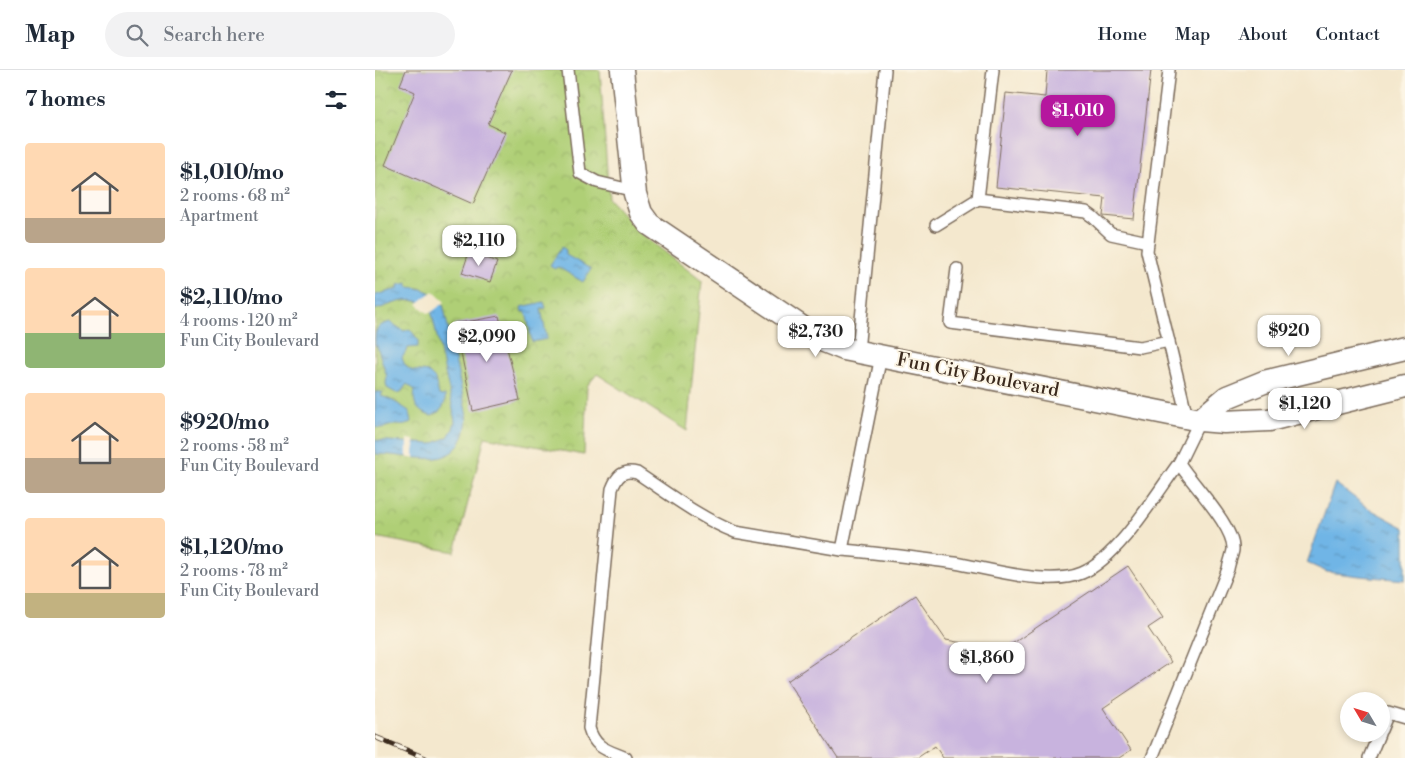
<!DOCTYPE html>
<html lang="en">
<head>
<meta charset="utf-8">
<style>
  body { margin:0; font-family:"Libre Bodoni",serif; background:#f2f2f3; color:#1f2937; height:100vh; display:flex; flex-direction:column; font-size:19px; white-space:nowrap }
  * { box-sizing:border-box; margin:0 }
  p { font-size:16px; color:#747a83 }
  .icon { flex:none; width:28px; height:28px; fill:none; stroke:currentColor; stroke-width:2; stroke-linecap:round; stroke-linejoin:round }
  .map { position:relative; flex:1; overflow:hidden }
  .drawer { display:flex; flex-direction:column; background:#fff; width:375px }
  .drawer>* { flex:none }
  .needle { width:32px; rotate:308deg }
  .tools { position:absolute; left:965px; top:622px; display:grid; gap:10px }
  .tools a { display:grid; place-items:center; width:50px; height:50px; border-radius:50%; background:#fff; box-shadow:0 2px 8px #0003; font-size:25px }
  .price { position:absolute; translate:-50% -42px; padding:0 11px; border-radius:10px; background:#fff; color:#222; font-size:16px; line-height:32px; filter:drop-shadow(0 1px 2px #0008) }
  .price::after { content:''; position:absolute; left:50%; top:30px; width:15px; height:11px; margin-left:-8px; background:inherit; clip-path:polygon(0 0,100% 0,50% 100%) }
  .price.on { background:#b5179e; color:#fff }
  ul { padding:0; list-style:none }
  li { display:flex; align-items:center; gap:15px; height:125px; padding:0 25px }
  li span { display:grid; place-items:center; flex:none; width:140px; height:100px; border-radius:5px; color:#555 }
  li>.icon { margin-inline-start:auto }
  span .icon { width:60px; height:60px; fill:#fffc; stroke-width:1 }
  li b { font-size:21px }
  h2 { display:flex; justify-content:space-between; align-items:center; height:60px; padding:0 25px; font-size:21px }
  header { display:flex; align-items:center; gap:30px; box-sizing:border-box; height:70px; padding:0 25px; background:#fff; border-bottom:1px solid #e0e1e3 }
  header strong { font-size:24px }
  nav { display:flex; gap:28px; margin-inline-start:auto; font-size:18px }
  .search { width:350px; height:45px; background:#f2f2f3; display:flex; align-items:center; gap:12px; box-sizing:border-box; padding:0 18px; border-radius:28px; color:#747a83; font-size:19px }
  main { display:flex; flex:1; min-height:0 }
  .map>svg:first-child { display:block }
  .park { fill:url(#park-crowns); stroke:#757c4a }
  .water { fill:url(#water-ripples); stroke:#567082 }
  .pier { fill:#f4e8ce }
  .building { fill:#c8b3de }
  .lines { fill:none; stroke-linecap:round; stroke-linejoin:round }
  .lane-casing { stroke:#7c6c5c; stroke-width:14 }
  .street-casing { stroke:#7c6c5c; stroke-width:25 }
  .lane { stroke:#fff; stroke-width:11 }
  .street { stroke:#fff; stroke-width:22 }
  .rail-casing { stroke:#3b2a1e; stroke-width:5.5 }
  .rail { stroke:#fcf5e5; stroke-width:4; stroke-dasharray:11; stroke-linecap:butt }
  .labels { text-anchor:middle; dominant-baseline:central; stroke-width:4; stroke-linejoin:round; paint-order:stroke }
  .street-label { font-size:19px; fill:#3b2a1e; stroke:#fcf5e5 }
</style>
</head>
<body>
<header>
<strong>Map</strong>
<div class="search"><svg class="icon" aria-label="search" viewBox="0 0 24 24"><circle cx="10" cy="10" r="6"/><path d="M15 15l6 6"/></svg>Search here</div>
<nav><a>Home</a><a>Map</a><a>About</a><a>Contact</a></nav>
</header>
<main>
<section class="drawer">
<h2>7 homes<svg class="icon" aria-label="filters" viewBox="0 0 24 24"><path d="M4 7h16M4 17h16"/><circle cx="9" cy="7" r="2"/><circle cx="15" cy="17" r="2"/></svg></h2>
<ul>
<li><span style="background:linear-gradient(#ffd9b3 75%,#b9a48a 0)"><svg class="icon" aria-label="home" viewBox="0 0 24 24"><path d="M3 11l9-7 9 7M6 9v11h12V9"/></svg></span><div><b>$1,010/mo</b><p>2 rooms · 68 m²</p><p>Apartment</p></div></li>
<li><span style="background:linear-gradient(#ffd9b3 65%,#8fb573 0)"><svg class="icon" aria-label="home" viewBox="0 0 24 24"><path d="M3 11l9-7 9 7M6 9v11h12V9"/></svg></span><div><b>$2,110/mo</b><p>4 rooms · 120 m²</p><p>Fun City Boulevard</p></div></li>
<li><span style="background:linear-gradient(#ffd9b3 65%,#b9a48a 0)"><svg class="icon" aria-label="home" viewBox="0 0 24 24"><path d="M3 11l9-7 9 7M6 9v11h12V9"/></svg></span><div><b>$920/mo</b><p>2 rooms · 58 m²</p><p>Fun City Boulevard</p></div></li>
<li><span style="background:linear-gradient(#ffd9b3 75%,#c2b280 0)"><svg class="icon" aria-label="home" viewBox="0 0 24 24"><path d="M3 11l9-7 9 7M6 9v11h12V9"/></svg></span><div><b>$1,120/mo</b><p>2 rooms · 78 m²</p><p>Fun City Boulevard</p></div></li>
</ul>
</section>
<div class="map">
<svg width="1030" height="688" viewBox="0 0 1030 688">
  <defs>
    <pattern id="park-crowns" width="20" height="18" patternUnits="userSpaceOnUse" patternTransform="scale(1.25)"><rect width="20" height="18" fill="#afcf76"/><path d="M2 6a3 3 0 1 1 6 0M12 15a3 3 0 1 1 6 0" fill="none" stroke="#97b266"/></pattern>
    <pattern id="water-ripples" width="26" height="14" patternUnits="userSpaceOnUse" patternTransform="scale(1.25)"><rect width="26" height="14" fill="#70b5e6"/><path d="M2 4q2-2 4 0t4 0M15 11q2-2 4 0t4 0" fill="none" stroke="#5d93ba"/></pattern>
  </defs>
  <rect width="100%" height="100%" fill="#fcf5e5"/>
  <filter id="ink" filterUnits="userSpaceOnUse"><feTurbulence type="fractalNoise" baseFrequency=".02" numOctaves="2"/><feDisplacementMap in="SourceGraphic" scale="10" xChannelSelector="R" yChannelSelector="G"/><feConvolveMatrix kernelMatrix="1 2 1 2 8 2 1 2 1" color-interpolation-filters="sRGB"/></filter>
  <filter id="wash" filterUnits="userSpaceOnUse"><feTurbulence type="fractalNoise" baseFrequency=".0096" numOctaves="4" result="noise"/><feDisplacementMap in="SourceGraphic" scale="20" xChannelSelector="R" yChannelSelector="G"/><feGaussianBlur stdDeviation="1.12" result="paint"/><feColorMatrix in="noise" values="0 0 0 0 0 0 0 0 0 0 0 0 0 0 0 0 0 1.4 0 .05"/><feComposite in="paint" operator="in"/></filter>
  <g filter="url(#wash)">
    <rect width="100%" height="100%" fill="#f4e8ce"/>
    <polygon class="park" points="0,0 225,0 234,129 264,162 327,211 312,361 222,304 212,316 209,385 110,367 80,482 0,467"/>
    <g class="water">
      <polygon points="187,177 191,180 191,185 216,199 208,212 183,197 179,199 175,195"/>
      <path d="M33,213V217C49,218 58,222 68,234L91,341C94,361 85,385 62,388C44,390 19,384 0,384V370L57,374L73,367L78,359L80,352L77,334L57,244C53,239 48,232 41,231C29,228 12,236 0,240V225L23,219V215Z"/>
      <polygon points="169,232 171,238 166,239 172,269 157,272 151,242 147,242 146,237"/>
      <path d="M15,252L29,261L35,259L43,270V277L33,278L27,288C33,305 40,299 53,302L60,309L64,325L67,326L70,325C71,335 67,341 57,346C43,343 37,334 40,320L32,314L26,322L21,323L12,318L11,313L12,307L2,276L0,275C0,261 0,256 15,252Z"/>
      <path d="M0,322H8L6,326C16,329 25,335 34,341L36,352C29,357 27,355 20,355C12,355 10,360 0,357Z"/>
      <polygon points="960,413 993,438 1030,458 1030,510 985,506 952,502 932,493"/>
    </g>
    <g class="pier">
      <polygon points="58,221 70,232 54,244 42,234"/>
      <polygon points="32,369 39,370 39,388 32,388"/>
    </g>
    <g id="blocks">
      <g class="building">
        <polygon points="31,0 137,0 113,54 130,62 98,134 10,95 40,22 25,15"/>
        <polygon points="672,0 776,0 759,149 728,146 730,128 621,117 631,23 670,27"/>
        <polygon points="94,182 122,192 115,212 87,203"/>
        <polygon points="124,246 145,330 98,341 80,254"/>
        <polygon points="753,496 788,548 773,558 796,592 728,638 756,680 744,688 568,688 560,676 542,688 463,688 412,611 540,525 571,570 628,580"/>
      </g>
    </g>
  </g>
  <g filter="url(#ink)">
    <use href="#blocks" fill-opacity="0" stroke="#7c6c5c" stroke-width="1"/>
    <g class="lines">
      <defs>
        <g id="lane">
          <polyline points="193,0 205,103 222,112 260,121"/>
          <polyline points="794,0 772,181 812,347"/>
          <polyline points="603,129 711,142 718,147 736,164 773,172"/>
          <polyline points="561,155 603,129 618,0"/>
          <polyline points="582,199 575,253 765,277 794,271"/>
          <polyline points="483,281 510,0"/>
          <path d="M467,480C505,483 542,488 580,493C616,499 674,517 707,503C743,488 781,424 804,393"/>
          <polyline points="1006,660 1013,643 1030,648"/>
          <path d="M251,688C233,680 220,679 214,658L237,419C242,406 248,399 262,403C294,424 325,448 360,462L467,480L506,286"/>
          <path d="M777,688L853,499C854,493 857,486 858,480C860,457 817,414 804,393L825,350"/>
          <polyline points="994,688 1004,664"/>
        </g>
        <g id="street">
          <polyline points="247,0 260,124 266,143 274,154 437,264 449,271 469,279 825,350 849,352 894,350 1030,316"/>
          <polyline points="825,350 852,327 889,312 1030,278"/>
        </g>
      </defs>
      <use href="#lane" class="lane-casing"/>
      <use href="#street" class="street-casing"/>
      <use href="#lane" class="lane"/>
      <use href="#street" class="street"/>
      <defs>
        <polyline id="rail" points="0,667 50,688"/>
      </defs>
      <use href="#rail" class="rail-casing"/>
      <use href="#rail" class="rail"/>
    </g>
  </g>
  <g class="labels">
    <g class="street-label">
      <text transform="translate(603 305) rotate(11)">Fun City Boulevard</text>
    </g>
  </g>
</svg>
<div class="tools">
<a><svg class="needle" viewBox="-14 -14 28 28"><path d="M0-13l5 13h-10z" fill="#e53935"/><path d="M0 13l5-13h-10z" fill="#747a83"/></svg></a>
</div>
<b class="price on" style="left:703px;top:67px">$1,010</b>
<b class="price" style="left:104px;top:197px">$2,110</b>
<b class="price" style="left:914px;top:287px">$920</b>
<b class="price" style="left:441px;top:288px">$2,730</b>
<b class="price" style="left:112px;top:293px">$2,090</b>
<b class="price" style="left:930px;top:360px">$1,120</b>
<b class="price" style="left:612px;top:614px">$1,860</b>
</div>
</main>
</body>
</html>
